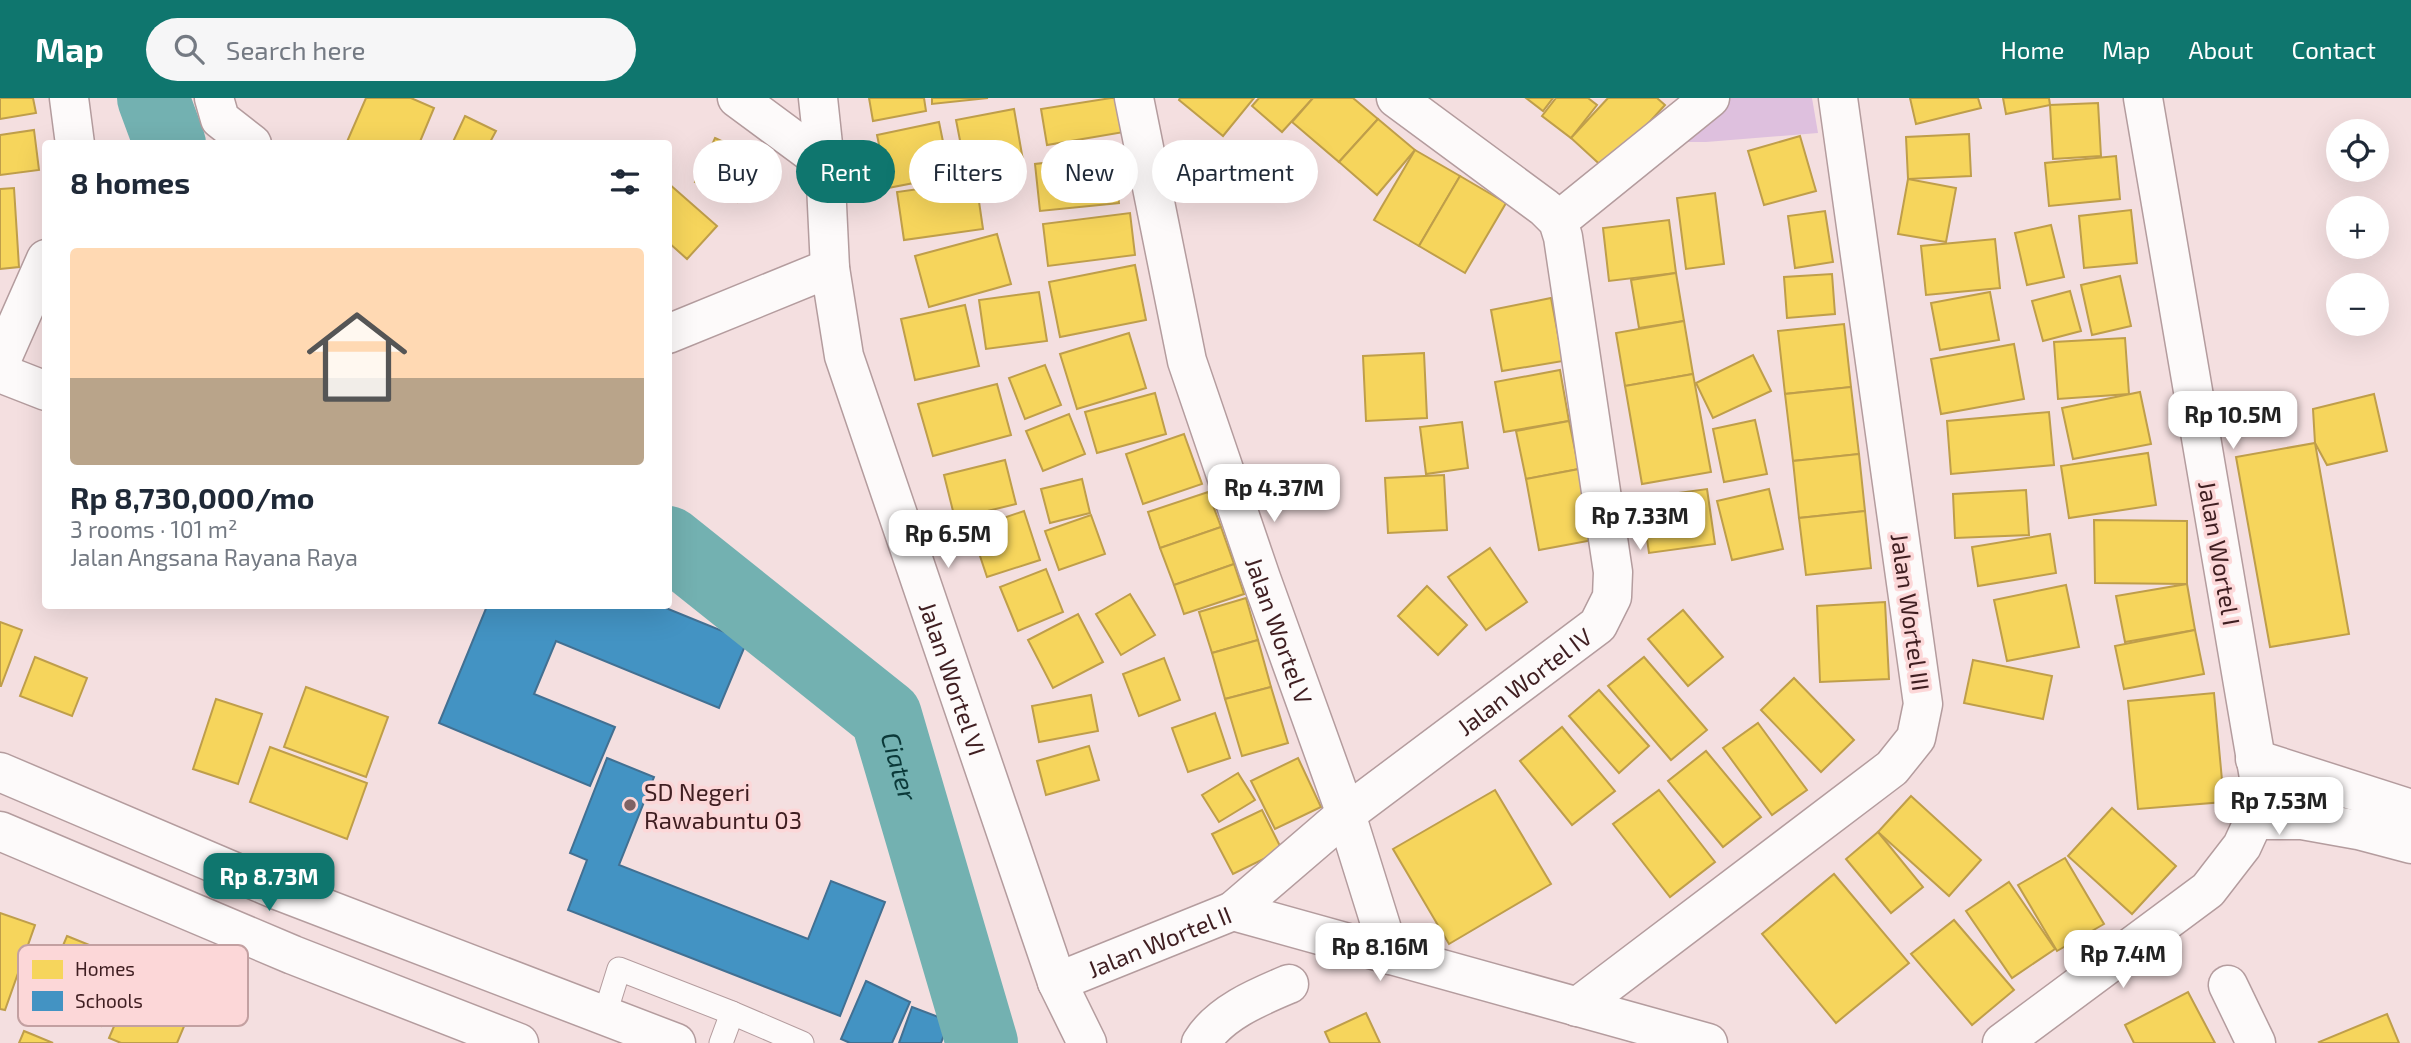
<!DOCTYPE html>
<html lang="en">
<head>
<meta charset="utf-8">
<style>
  body { margin:0; font-family:"Exo 2",sans-serif; background:#f6f6f7; color:#1f2937; height:100vh; display:flex; flex-direction:column; font-size:26px; white-space:nowrap }
  * { box-sizing:border-box; margin:0 }
  p { font-size:23px; color:#747a83 }
  .icon { flex:none; width:38px; height:38px; fill:none; stroke:currentColor; stroke-width:2; stroke-linecap:round; stroke-linejoin:round }
  .map { position:relative; flex:1; overflow:hidden }
  .details { position:absolute; left:42px; top:42px; width:630px; height:469px; display:flex; flex-direction:column; background:#fff; border-radius:7px; box-shadow:0 7px 28px #0002 }
  .details>* { flex:none }
  .hud { position:absolute; left:693px; top:42px; width:665px; height:63px; display:flex; gap:14px }
  .buttons { position:absolute; left:2326px; top:21px; display:grid; gap:14px }
  .buttons a { display:grid; place-items:center; width:63px; height:63px; border-radius:50%; background:#fff; box-shadow:0 7px 28px #0002; font-size:35px }
  .price { position:absolute; translate:-50% -60px; padding:0 16px; border-radius:14px; background:#fff; color:#222; font-size:23px; line-height:46px; filter:drop-shadow(0 2px 4px #0008) }
  .price::after { content:''; position:absolute; left:50%; top:42px; width:21px; height:16px; margin-left:-10px; background:inherit; clip-path:polygon(0 0,100% 0,50% 100%) }
  .price.current { background:#0f766e; color:#fff }
  ul { padding:0; list-style:none }
  li { display:grid; align-content:center; gap:14px; height:371px; padding:0 28px }
  li span { display:grid; place-items:center; height:217px; border-radius:7px; color:#555 }
  li>.icon { margin-inline-start:auto }
  span .icon { width:126px; height:126px; fill:#fffc; stroke-width:1 }
  li b { font-size:30px }
  h2 { display:flex; justify-content:space-between; align-items:center; height:84px; padding:0 28px; font-size:30px }
  .tag { padding:0 24px; border-radius:32px; background:#fff; box-shadow:0 7px 28px #0002; font-size:24px; line-height:63px }
  .tag.current { background:#0f766e; color:#fff }
  header { display:flex; align-items:center; gap:42px; box-sizing:border-box; height:98px; padding:0 35px; background:#0f766e; color:#fff }
  header strong { font-size:33px }
  nav { display:flex; gap:38px; margin-inline-start:auto; font-size:24px }
  .search { width:490px; height:63px; background:#f6f6f7; display:flex; align-items:center; gap:18px; box-sizing:border-box; padding:0 24px; border-radius:38px; color:#747a83; font-size:26px }
  .map>svg:first-child { display:block }
  .green { fill:#dec0de }
  .homes { fill:#f6d55c; stroke:#bf9e4a; stroke-width:2 }
  .schools { fill:#4393c3; stroke:#427092; stroke-width:2 }
  .lines { fill:none; stroke-linecap:round; stroke-linejoin:round }
  .river { stroke:#73b1b1; stroke-width:72 }
  .lane-casing { stroke:#b49c9e; stroke-width:25 }
  .street-casing { stroke:#b49c9e; stroke-width:41 }
  .secondary-casing { stroke:#b49c9e; stroke-width:41 }
  .lane { stroke:#fdfafa; stroke-width:23 }
  .street { stroke:#fdfafa; stroke-width:38 }
  .secondary { stroke:#fdfafa; stroke-width:38 }
  .poi-dot { fill:#7e6264; stroke:#fcd7d8; stroke-width:2.5 }
  .labels { text-anchor:middle; dominant-baseline:central; stroke-width:7; stroke-linejoin:round; paint-order:stroke }
  .street-label { font-size:24px; fill:#3f1e21; stroke:#fcd7d8 }
  .poi-label { font-size:24px; fill:#3f1e21; stroke:#fcd7d8; text-anchor:start }
  .water-label { font-size:26px; font-style:italic; fill:#0b3939; stroke:#fcd7d8 }
  .key { fill:#fcd7d8; stroke:#c3a0a1; stroke-width:2 }
  .key-label { font-size:19px; fill:#3f1e21 }
</style>
</head>
<body>
<header>
<strong>Map</strong>
<div class="search"><svg class="icon" aria-label="search" viewBox="0 0 24 24"><circle cx="10" cy="10" r="6"/><path d="M15 15l6 6"/></svg>Search here</div>
<nav><a>Home</a><a>Map</a><a>About</a><a>Contact</a></nav>
</header>
<div class="map">
<svg width="2411" height="945" viewBox="0 0 2411 945">
  <rect width="100%" height="100%" fill="#f4dfe0"/>
  <polygon class="green" points="1694,0 1812,0 1818,35 1706,44 1680,44"/>
  <g class="homes">
    <polygon points="0,0 33,0 36,15 0,21"/>
    <polygon points="366,0 411,0 434,10 419,46 346,46"/>
    <polygon points="869,0 924,0 926,13 873,23"/>
    <polygon points="932,0 988,0 932,6"/>
    <polygon points="1111,0 1118,0 1124,34 1047,47 1041,11"/>
    <polygon points="1180,0 1254,0 1223,38 1179,2"/>
    <polygon points="1259,0 1313,0 1282,34 1252,8"/>
    <polygon points="1313,0 1353,0 1378,21 1339,64 1292,24"/>
    <polygon points="1526,0 1553,0 1543,13"/>
    <polygon points="1556,0 1588,0 1597,7 1571,40 1542,18"/>
    <polygon points="1608,0 1657,0 1665,7 1606,72 1571,40"/>
    <polygon points="1910,0 1978,0 1981,10 1916,26"/>
    <polygon points="2003,0 2049,0 2050,7 2006,16"/>
    <polygon points="2098,5 2101,58 2053,61 2050,7"/>
    <polygon points="1014,11 1024,68 967,78 956,22"/>
    <polygon points="465,18 496,33 489,46 452,46"/>
    <polygon points="1378,21 1415,52 1377,97 1339,64"/>
    <polygon points="939,24 950,78 888,90 877,37"/>
    <polygon points="34,32 39,72 0,77 0,37"/>
    <polygon points="1969,36 1971,78 1908,81 1906,39"/>
    <polygon points="1800,38 1816,93 1764,107 1748,53"/>
    <polygon points="715,40 758,60 737,104 695,84"/>
    <polygon points="1415,52 1460,78 1419,148 1374,122"/>
    <polygon points="1114,57 1119,105 1040,113 1035,66"/>
    <polygon points="2116,58 2120,101 2049,108 2045,65"/>
    <polygon points="1460,78 1506,105 1465,175 1419,148"/>
    <polygon points="1908,81 1956,90 1946,144 1898,136"/>
    <polygon points="976,83 983,131 904,142 897,94"/>
    <polygon points="668,85 717,128 687,161 668,144"/>
    <polygon points="14,90 19,169 0,171 0,91"/>
    <polygon points="1715,95 1724,166 1686,171 1677,100"/>
    <polygon points="2131,112 2137,165 2084,170 2079,118"/>
    <polygon points="1825,113 1833,164 1795,170 1788,118"/>
    <polygon points="1130,115 1135,157 1048,168 1043,126"/>
    <polygon points="1669,122 1676,175 1609,183 1603,130"/>
    <polygon points="2051,127 2064,179 2027,187 2015,135"/>
    <polygon points="997,136 1011,186 929,209 915,158"/>
    <polygon points="1995,141 2000,190 1926,197 1921,148"/>
    <polygon points="1135,167 1146,222 1060,239 1049,184"/>
    <polygon points="1676,175 1684,223 1639,230 1631,182"/>
    <polygon points="1832,176 1835,216 1787,220 1784,179"/>
    <polygon points="2120,178 2131,228 2092,237 2081,187"/>
    <polygon points="2070,193 2081,233 2043,243 2032,203"/>
    <polygon points="1039,194 1047,243 986,251 979,202"/>
    <polygon points="1990,194 1999,242 1940,252 1931,205"/>
    <polygon points="1551,200 1563,263 1502,273 1491,212"/>
    <polygon points="965,207 979,268 915,282 901,221"/>
    <polygon points="1684,223 1693,276 1625,288 1616,235"/>
    <polygon points="1844,226 1851,289 1785,296 1778,233"/>
    <polygon points="1129,235 1146,290 1077,311 1060,256"/>
    <polygon points="2125,240 2129,296 2058,301 2054,244"/>
    <polygon points="2014,246 2024,301 1941,316 1931,261"/>
    <polygon points="1424,255 1427,320 1366,323 1363,258"/>
    <polygon points="1753,257 1771,293 1713,320 1696,285"/>
    <polygon points="1045,267 1061,307 1025,321 1009,280"/>
    <polygon points="1560,272 1569,323 1504,334 1495,284"/>
    <polygon points="1693,276 1711,374 1642,386 1625,288"/>
    <polygon points="997,286 1011,337 933,358 918,306"/>
    <polygon points="1851,289 1859,356 1793,363 1785,296"/>
    <polygon points="2140,294 2151,346 2073,361 2062,310"/>
    <polygon points="1155,295 1166,336 1097,355 1085,314"/>
    <polygon points="2374,296 2387,353 2327,367 2315,345 2313,311"/>
    <polygon points="2049,314 2054,367 1951,376 1947,323"/>
    <polygon points="1069,316 1085,356 1043,373 1026,333"/>
    <polygon points="1755,322 1767,376 1724,384 1713,331"/>
    <polygon points="1569,323 1579,371 1526,381 1516,333"/>
    <polygon points="1462,324 1468,370 1426,376 1420,329"/>
    <polygon points="1184,336 1202,386 1143,406 1126,356"/>
    <polygon points="2315,345 2349,536 2270,549 2236,359"/>
    <polygon points="2148,355 2156,407 2069,420 2061,368"/>
    <polygon points="1859,356 1865,413 1799,420 1793,363"/>
    <polygon points="1005,362 1016,406 955,421 944,377"/>
    <polygon points="1579,371 1593,442 1539,452 1526,381"/>
    <polygon points="1444,377 1447,432 1388,435 1385,380"/>
    <polygon points="1082,381 1090,415 1050,425 1041,391"/>
    <polygon points="1707,391 1715,446 1649,455 1641,400"/>
    <polygon points="1769,391 1783,451 1732,462 1717,403"/>
    <polygon points="2026,392 2029,437 1955,440 1953,396"/>
    <polygon points="1208,394 1221,429 1160,450 1148,414"/>
    <polygon points="1024,413 1040,462 987,479 971,431"/>
    <polygon points="1865,413 1871,470 1806,477 1799,420"/>
    <polygon points="1091,417 1105,456 1059,472 1045,433"/>
    <polygon points="2094,422 2187,423 2187,486 2095,485"/>
    <polygon points="1221,429 1234,466 1174,487 1160,450"/>
    <polygon points="2050,436 2056,475 1978,488 1972,449"/>
    <polygon points="1490,450 1527,504 1486,532 1448,479"/>
    <polygon points="1234,466 1244,496 1184,516 1174,487"/>
    <polygon points="1046,471 1063,514 1018,533 1000,489"/>
    <polygon points="2187,486 2195,532 2125,544 2116,498"/>
    <polygon points="2066,487 2079,549 2007,563 1994,502"/>
    <polygon points="1427,488 1467,527 1438,557 1398,518"/>
    <polygon points="1130,496 1155,537 1121,557 1096,516"/>
    <polygon points="1246,500 1258,542 1212,555 1199,514"/>
    <polygon points="1885,504 1889,581 1820,584 1817,508"/>
    <polygon points="1683,512 1723,559 1688,588 1648,541"/>
    <polygon points="1078,516 1103,564 1053,590 1028,542"/>
    <polygon points="0,524 22,532 1,588 0,588"/>
    <polygon points="2195,532 2204,576 2124,591 2115,548"/>
    <polygon points="1258,542 1271,589 1225,601 1212,555"/>
    <polygon points="35,559 87,580 72,618 20,598"/>
    <polygon points="1644,559 1707,632 1671,662 1608,588"/>
    <polygon points="1164,560 1180,602 1139,618 1123,576"/>
    <polygon points="1973,562 2052,578 2043,621 1964,605"/>
    <polygon points="1794,580 1854,642 1821,674 1761,612"/>
    <polygon points="306,589 388,619 366,679 284,649"/>
    <polygon points="1271,589 1288,645 1242,658 1225,601"/>
    <polygon points="1599,592 1649,648 1619,675 1569,618"/>
    <polygon points="2214,595 2224,704 2138,711 2128,603"/>
    <polygon points="1091,597 1098,633 1039,644 1032,608"/>
    <polygon points="216,601 262,616 238,686 193,671"/>
    <polygon points="1215,615 1230,660 1188,674 1172,630"/>
    <polygon points="1758,625 1807,692 1772,717 1723,650"/>
    <polygon points="1562,629 1615,693 1572,727 1520,663"/>
    <polygon points="1089,648 1099,682 1046,697 1037,663"/>
    <polygon points="270,649 367,685 347,741 250,704"/>
    <polygon points="1706,653 1761,719 1723,749 1668,683"/>
    <polygon points="1298,660 1321,709 1275,731 1251,683"/>
    <polygon points="1238,675 1255,702 1219,724 1202,697"/>
    <polygon points="1495,692 1551,786 1449,846 1393,751"/>
    <polygon points="1659,692 1715,764 1670,799 1613,726"/>
    <polygon points="1911,698 1981,762 1949,798 1878,734"/>
    <polygon points="2112,710 2176,768 2132,816 2068,758"/>
    <polygon points="1262,712 1282,752 1233,776 1212,736"/>
    <polygon points="1878,734 1923,789 1891,815 1846,761"/>
    <polygon points="2065,760 2104,826 2057,853 2018,787"/>
    <polygon points="1834,776 1909,865 1836,925 1762,836"/>
    <polygon points="2009,784 2055,851 2012,880 1966,813"/>
    <polygon points="0,815 35,827 5,912 0,911"/>
    <polygon points="1954,822 2014,892 1972,927 1911,856"/>
    <polygon points="67,838 129,863 101,928 40,902"/>
    <polygon points="142,863 201,888 177,945 121,945 109,940"/>
    <polygon points="2188,894 2215,945 2134,945 2125,927"/>
    <polygon points="1366,915 1380,945 1330,945 1325,934"/>
    <polygon points="2387,916 2399,945 2320,945 2319,944"/>
    <polygon points="24,933 53,945 19,945"/>
  </g>
  <g class="schools">
    <polygon points="487,508 661,508 747,543 719,610 556,543 534,596 615,629 590,688 439,625"/>
    <polygon points="607,660 654,679 619,767 808,841 831,783 885,804 840,918 568,812 587,762 570,755"/>
    <polygon points="866,883 910,904 892,945 850,945 841,941"/>
    <polygon points="912,909 949,923 941,945 899,945"/>
  </g>
  <g class="lines">
    <g class="river">
      <polyline points="153,0 170,46"/>
      <path id="s1" d="M668,444L886,618L982,945"/>
    </g>
    <defs>
      <g id="lane">
        <polyline points="604,919 619,871 732,915 802,945"/>
        <polyline points="721,945 732,915"/>
      </g>
      <g id="street">
        <polyline points="69,0 75,46"/>
        <polyline points="214,0 220,21 252,46"/>
        <polyline points="737,0 825,65"/>
        <path id="s2" d="M818,0L825,65L830,170L844,258L1057,884L1087,945"/>
        <path id="s3" d="M1134,0L1187,263L1261,480L1346,716L1390,857"/>
        <polyline points="1558,123 1710,0"/>
        <polyline points="668,236 830,170"/>
        <polyline points="0,265 46,161"/>
        <polyline points="0,275 46,293"/>
        <polyline points="2255,661 2411,711"/>
        <polyline points="2254,722 2302,722 2358,732 2411,746"/>
        <path id="s4" d="M1233,813L1346,716L1598,527L1612,499L1613,474L1563,139L1558,123L1545,110L1396,0"/>
        <path id="s5" d="M1057,884L1233,813L1708,945"/>
        <polyline points="2228,887 2256,945"/>
        <polyline points="1577,909 1892,670 1916,640 1923,606 1838,0"/>
        <path d="M1201,945C1219,915 1258,899 1289,886"/>
        <polyline points="2002,945 2208,792 2242,748 2254,722 2262,697 2143,0"/>
      </g>
      <g id="secondary">
        <polyline points="0,674 277,792 676,945"/>
        <polyline points="0,733 293,857 519,945"/>
      </g>
    </defs>
    <use href="#lane" class="lane-casing"/>
    <use href="#street" class="street-casing"/>
    <use href="#secondary" class="secondary-casing"/>
    <use href="#lane" class="lane"/>
    <use href="#street" class="street"/>
    <use href="#secondary" class="secondary"/>
  </g>
  <circle class="poi-dot" cx="630" cy="707" r="7"/>
  <g class="labels">
    <g class="street-label">
      <text transform="translate(2220 455) rotate(80)">Jalan Wortel I</text>
      <text transform="translate(1911 514) rotate(82)">Jalan Wortel III</text>
      <text stroke="none"><textPath href="#s3" startOffset="553">Jalan Wortel V</textPath></text>
      <text stroke="none"><textPath href="#s2" startOffset="600">Jalan Wortel VI</textPath></text>
      <text stroke="none"><textPath href="#s4" startOffset="371">Jalan Wortel IV</textPath></text>
      <text stroke="none"><textPath href="#s5" startOffset="110">Jalan Wortel II</textPath></text>
    </g>
    <g class="poi-label">
      <text x="644" y="693">SD Negeri<tspan x="644" dy="28">Rawabuntu 03</tspan></text>
    </g>
    <g class="water-label">
      <text stroke="none"><textPath href="#s1" startOffset="331">Ciater</textPath></text>
    </g>
  </g>
  <rect x="18" y="847" width="230" height="81" rx="10" class="key"/>
  <rect x="32" y="862" width="31" height="19" fill="#f6d55c"/>
  <rect x="32" y="893" width="31" height="20" fill="#4393c3"/>
  <g class="key-label">
    <text x="75" y="878">Homes</text>
    <text x="75" y="910">Schools</text>
  </g>
</svg>
<div class="buttons">
<a><svg class="icon" aria-label="locate" viewBox="0 0 24 24"><circle cx="12" cy="12" r="6"/><path d="M12 2v4M12 18v4M2 12h4M18 12h4"/></svg></a>
<a>+</a>
<a>−</a>
</div>
<b class="price" style="left:2233px;top:353px">Rp 10.5M</b>
<b class="price" style="left:1274px;top:426px">Rp 4.37M</b>
<b class="price" style="left:1640px;top:454px">Rp 7.33M</b>
<b class="price" style="left:948px;top:472px">Rp 6.5M</b>
<b class="price" style="left:2279px;top:739px">Rp 7.53M</b>
<b class="price current" style="left:269px;top:815px">Rp 8.73M</b>
<b class="price" style="left:1380px;top:885px">Rp 8.16M</b>
<b class="price" style="left:2123px;top:892px">Rp 7.4M</b>
<div class="hud">
<a class="tag">Buy</a>
<a class="tag current">Rent</a>
<a class="tag">Filters</a>
<a class="tag">New</a>
<a class="tag">Apartment</a>
</div>
<section class="details">
<h2>8 homes<svg class="icon" aria-label="filters" viewBox="0 0 24 24"><path d="M4 7h16M4 17h16"/><circle cx="9" cy="7" r="2"/><circle cx="15" cy="17" r="2"/></svg></h2>
<ul>
<li><span style="background:linear-gradient(#ffd9b3 60%,#b9a48a 0)"><svg class="icon" aria-label="home" viewBox="0 0 24 24"><path d="M3 11l9-7 9 7M6 9v11h12V9"/></svg></span><div><b>Rp 8,730,000/mo</b><p>3 rooms · 101 m²</p><p>Jalan Angsana Rayana Raya</p></div></li>
</ul>
</section>
</div>
</body>
</html>
